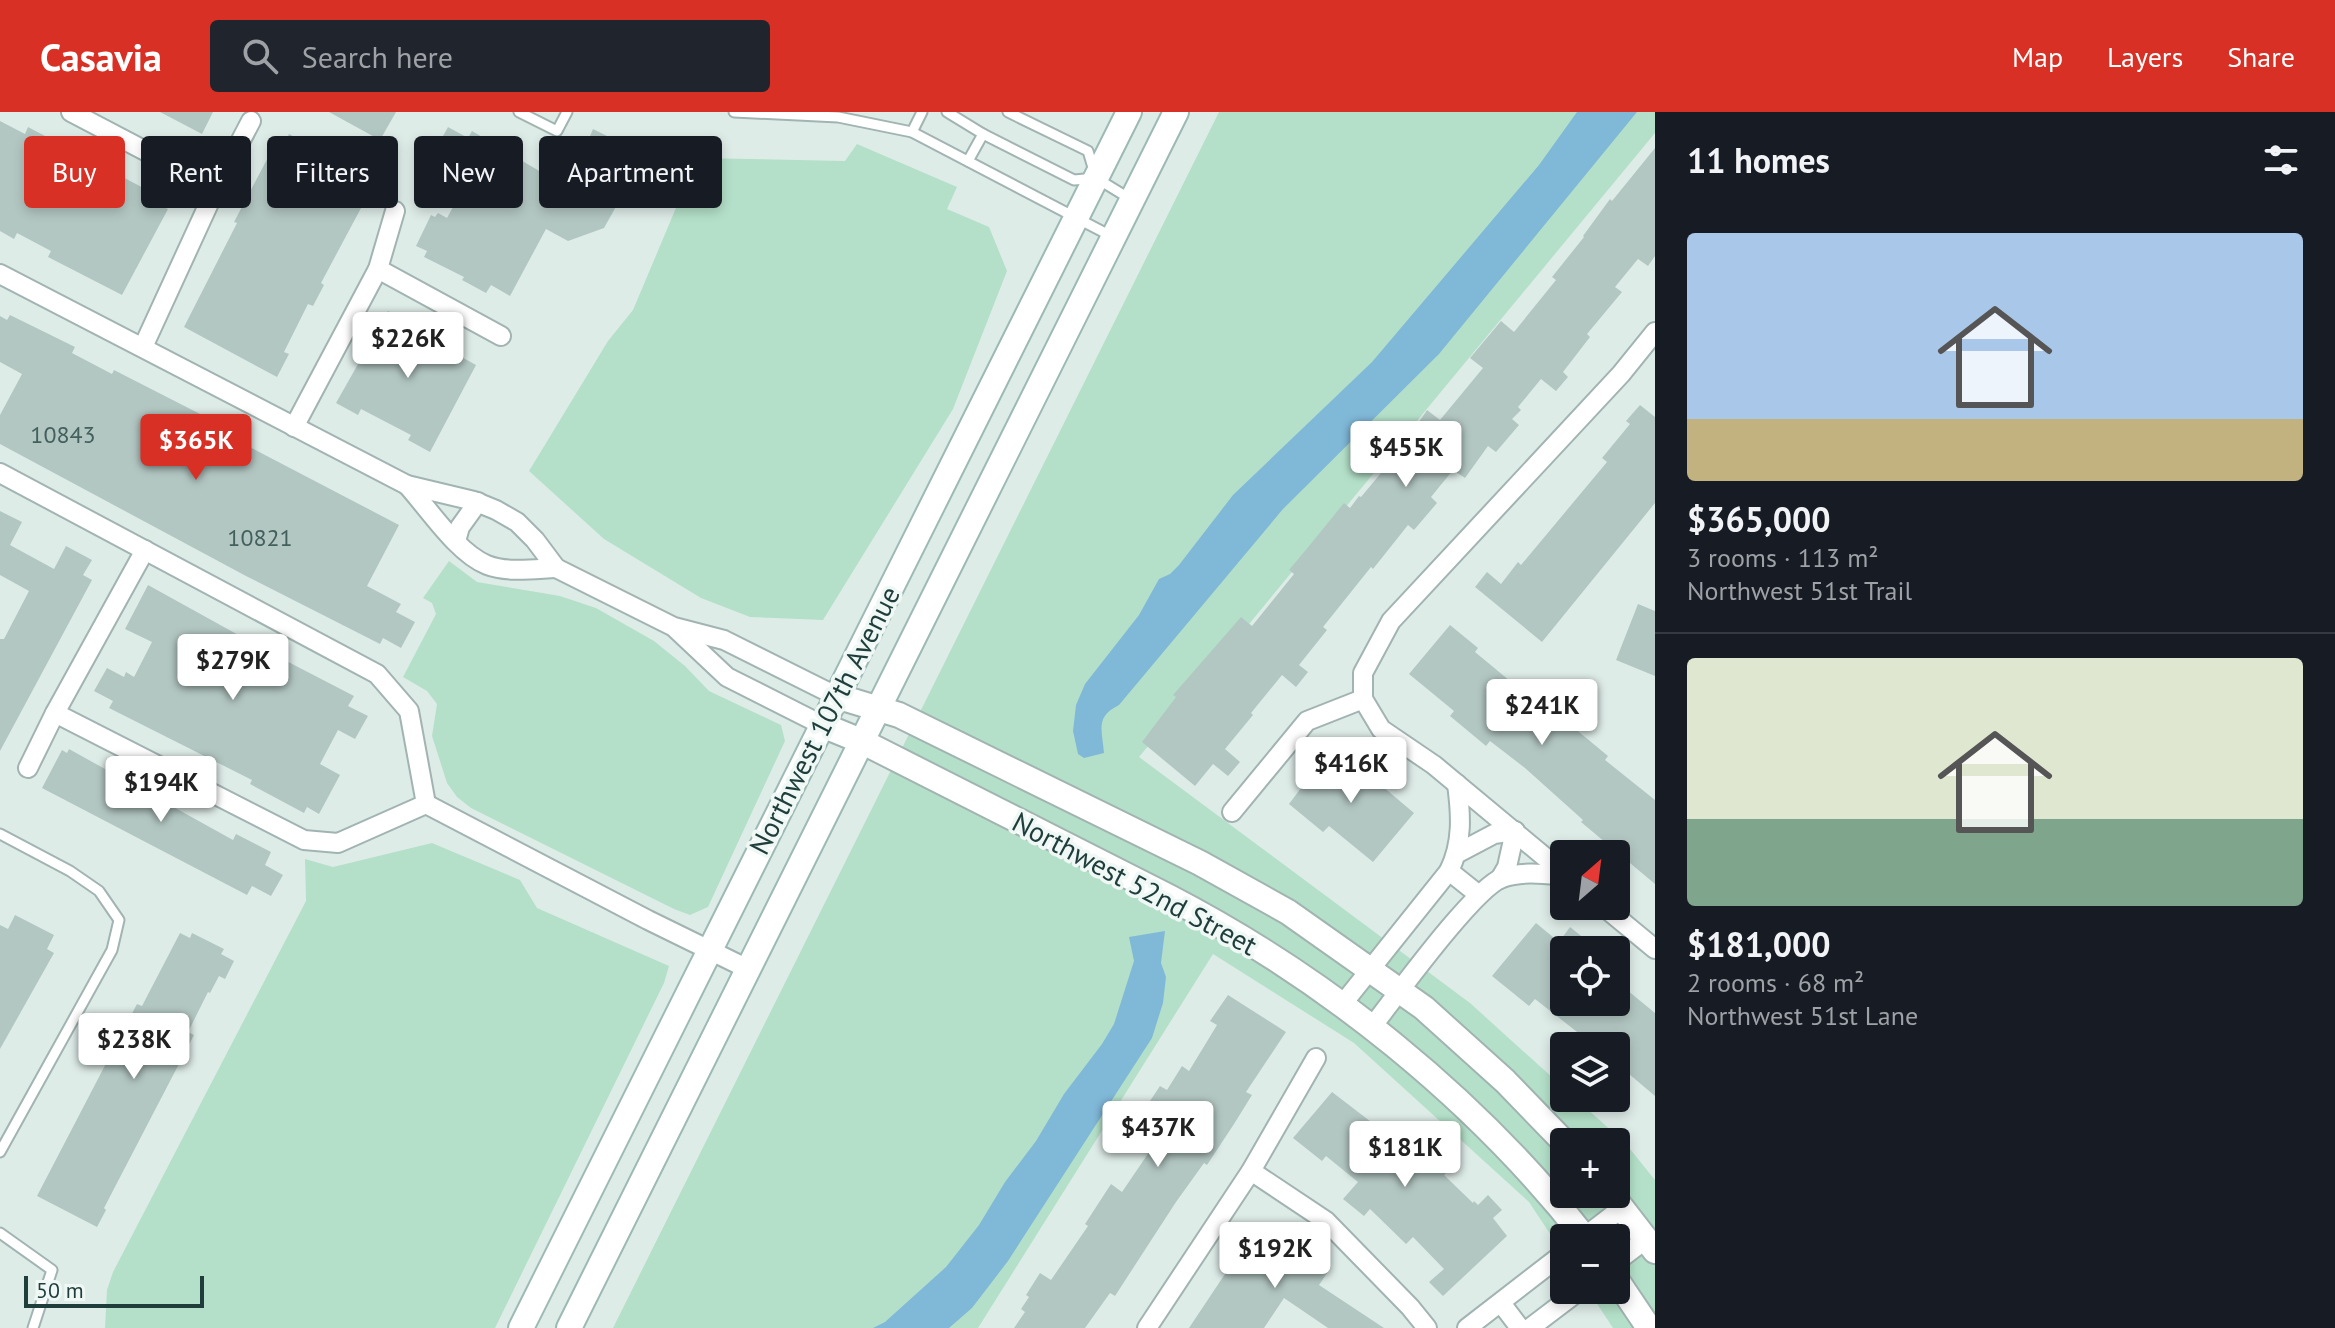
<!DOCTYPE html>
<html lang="en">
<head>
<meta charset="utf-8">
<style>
  body { margin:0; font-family:"PT Sans",sans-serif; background:#20242c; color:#f1f3f6; height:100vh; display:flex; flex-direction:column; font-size:30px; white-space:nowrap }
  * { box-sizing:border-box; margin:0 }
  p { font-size:26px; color:#9ea1a6 }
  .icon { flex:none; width:44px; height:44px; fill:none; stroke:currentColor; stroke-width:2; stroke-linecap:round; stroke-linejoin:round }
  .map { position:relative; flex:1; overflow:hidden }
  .drawer { display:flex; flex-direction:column; background:#171b24; width:680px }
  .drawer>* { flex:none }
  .guide { position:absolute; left:24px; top:24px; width:760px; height:72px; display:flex; gap:16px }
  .needle { width:52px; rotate:28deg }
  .tools { position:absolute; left:1550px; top:728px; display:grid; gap:16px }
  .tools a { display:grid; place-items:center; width:80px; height:80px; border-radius:8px; background:#171b24; box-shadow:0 4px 12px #0003; font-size:40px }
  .scale { position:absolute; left:24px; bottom:20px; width:180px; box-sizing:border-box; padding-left:8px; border:4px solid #1e3d3b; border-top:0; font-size:22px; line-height:28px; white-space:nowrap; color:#1e3d3b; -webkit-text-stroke:6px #eff8f5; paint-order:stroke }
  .price { position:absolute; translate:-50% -68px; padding:0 18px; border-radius:8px; background:#fff; color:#222; font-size:26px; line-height:52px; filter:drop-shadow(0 2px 4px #0008) }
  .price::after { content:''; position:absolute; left:50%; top:48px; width:24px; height:18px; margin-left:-12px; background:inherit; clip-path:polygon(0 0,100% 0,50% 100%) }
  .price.current { background:#d93025; color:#fff }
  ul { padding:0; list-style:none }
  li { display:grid; align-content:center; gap:16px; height:424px; padding:0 32px }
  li+li { border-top:2px solid #363941 }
  li span { display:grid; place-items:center; height:248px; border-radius:8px; color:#555 }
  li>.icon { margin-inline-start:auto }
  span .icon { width:144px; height:144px; fill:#fffc; stroke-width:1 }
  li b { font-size:34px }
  h2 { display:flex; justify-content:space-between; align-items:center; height:96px; padding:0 32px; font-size:34px }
  .chip { padding:0 28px; border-radius:8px; background:#171b24; box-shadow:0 4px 12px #0003; font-size:28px; line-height:72px }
  .chip.current { background:#d93025; color:#fff }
  header { display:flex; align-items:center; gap:48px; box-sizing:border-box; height:112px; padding:0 40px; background:#d93025; color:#fff }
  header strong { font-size:38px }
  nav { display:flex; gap:44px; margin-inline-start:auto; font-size:28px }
  .search { width:560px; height:72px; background:#20242c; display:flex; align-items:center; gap:20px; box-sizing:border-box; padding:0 28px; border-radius:8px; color:#9ea1a6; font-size:30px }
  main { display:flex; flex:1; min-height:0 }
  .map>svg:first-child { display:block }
  .green { fill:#b4e0c9; fill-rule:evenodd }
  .water { fill:#80b8d8 }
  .building { fill:#b3c7c2 }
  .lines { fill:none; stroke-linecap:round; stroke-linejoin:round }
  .service-casing { stroke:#a1b4b1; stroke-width:13 }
  .minor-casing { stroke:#a1b4b1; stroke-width:22 }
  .tertiary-casing { stroke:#a1b4b1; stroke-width:28 }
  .secondary-casing { stroke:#9cb9b4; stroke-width:28 }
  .service { stroke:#fff; stroke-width:9 }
  .minor { stroke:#fff; stroke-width:18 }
  .tertiary { stroke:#fff; stroke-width:24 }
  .secondary { stroke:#fff; stroke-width:24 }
  .labels { text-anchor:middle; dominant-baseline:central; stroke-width:7; stroke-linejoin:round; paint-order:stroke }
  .number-label { font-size:24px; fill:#43605d }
  .street-label { font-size:28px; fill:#1e3d3b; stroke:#eff8f5 }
</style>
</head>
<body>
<header>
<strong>Casavia</strong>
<div class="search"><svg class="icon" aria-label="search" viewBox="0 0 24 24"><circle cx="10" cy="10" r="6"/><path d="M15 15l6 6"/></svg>Search here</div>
<nav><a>Map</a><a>Layers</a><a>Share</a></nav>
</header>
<main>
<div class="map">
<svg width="1655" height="1216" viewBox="0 0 1655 1216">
  <rect width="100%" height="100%" fill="#deece8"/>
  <g class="green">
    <path d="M1219,0H1655V21L1139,645L1470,891L1564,976V986H1575L1626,1032L1655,1068V1216H1613L1588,1178H1616V1126H1564V1143L1529,1090L1354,931L1213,842L978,1216H613ZM1564,1030H1616V1082H1564Z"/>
    <polygon points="857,32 957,75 947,97 989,115 1007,159 953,297 823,508 750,505 701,486 604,427 529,359 608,229 633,198 697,46 845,49"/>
    <polygon points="449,449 477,470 560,484 596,496 654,529 685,554 709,579 781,613 785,629 708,795 690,803 674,797 471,696 457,685 447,671 432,624 437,592 427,579 403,565 436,502 432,491 423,486"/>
    <polygon points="432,731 520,768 537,796 669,854 664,871 495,1216 105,1216 107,1178 113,1160 306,789 305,747 333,755"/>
  </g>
  <g class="water">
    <path d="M1577,0H1637L1439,242L1283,397L1119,593C1095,605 1102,617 1104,641L1084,646L1078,642L1073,619L1076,593L1085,572L1139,503L1159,467L1170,462L1179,453L1233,383L1372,250L1539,53Z"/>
    <polygon points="1165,819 1161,851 1166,865 1163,891 1152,926 1008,1149 972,1196 949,1216 873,1216 885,1210 946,1155 979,1113 1005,1070 1036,1029 1064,982 1102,932 1114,912 1134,849 1129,825"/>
  </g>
  <g class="building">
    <polygon points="160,0 213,0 202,22"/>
    <polygon points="329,0 396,0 380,28"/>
    <polygon points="0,9 25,22 28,15 151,80 147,87 168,97 122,183 48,145 51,139 17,121 14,127 0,119"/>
    <polygon points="448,15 468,26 472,19 568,76 593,17 645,43 604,116 568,129 546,117 510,184 491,173 486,181 462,168 464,165 424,145 427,139 416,134 431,103 435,105 438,101 447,106 465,73 427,53"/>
    <polygon points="289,22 376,68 321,171 324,173 313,194 308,192 284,240 289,242 277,265 184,215 237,111 234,110 272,38 279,42"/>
    <polygon points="1655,36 1655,144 1648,154 1638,147 1615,175 1622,180 1587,222 1590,225 1563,260 1568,265 1556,279 1541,267 1518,295 1521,298 1512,307 1519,313 1496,340 1488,334 1465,366 1453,358 1431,385 1437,391 1414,418 1408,413 1373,457 1371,455 1323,515 1327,518 1299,553 1308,560 1296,575 1282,563 1251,601 1253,603 1225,637 1240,650 1228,664 1213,652 1195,674 1142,630 1176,585 1173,583 1241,505 1252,514 1294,462 1289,458 1309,434 1344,391 1350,396 1359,384 1361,385 1401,337 1427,298 1440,308 1483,256 1470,246 1501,209 1514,220 1556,168 1552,165 1584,125 1583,124 1610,87 1612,89"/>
    <polygon points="388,199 459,236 456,242 476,253 430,340 408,328 411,323 361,297 358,303 336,291"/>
    <polygon points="10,203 75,235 72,241 112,262 114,258 204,304 230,317 227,323 399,413 367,474 401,492 396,500 415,510 401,536 383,526 380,532 246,464 0,332 0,303 22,262 0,250 0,204 7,208"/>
    <polygon points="1640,293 1655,305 1655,391 1542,530 1475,475 1487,460 1501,472 1518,450 1521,453 1607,350 1602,346 1630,312 1626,309"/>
    <polygon points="0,399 22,410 10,433 54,457 66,434 92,448 83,463 92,468 0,639 0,527 4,527 29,479 0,463"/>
    <polygon points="148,473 271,541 354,584 348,594 368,604 355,627 338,618 320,652 340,663 319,702 307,695 304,701 250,672 252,668 109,596 113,589 94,579 107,556 124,565 126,560 134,565 152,530 125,517"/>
    <polygon points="1638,492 1655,499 1655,564 1616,548"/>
    <polygon points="1450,513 1478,536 1475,540 1534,589 1538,586 1608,644 1605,648 1655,688 1655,772 1581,710 1583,708 1525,656 1490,629 1486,634 1450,604 1454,599 1409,562"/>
    <polygon points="69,637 233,728 236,722 271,740 265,753 283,763 271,784 252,774 247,783 42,676 62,638 67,641"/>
    <polygon points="1329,639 1338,647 1343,641 1414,701 1373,750 1329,714 1323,720 1289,692"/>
    <polygon points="15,803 54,823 47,837 54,841 0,937 0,813 8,817"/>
    <polygon points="1536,811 1559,830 1570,815 1585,827 1576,838 1564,838 1564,890 1617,890 1627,878 1655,901 1655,984 1616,951 1616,934 1595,934 1535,887 1529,894 1492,864"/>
    <polygon points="180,821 190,826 192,821 224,837 221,842 234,849 225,867 219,864 210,881 208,880 188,920 194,923 104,1096 106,1098 97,1115 37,1084 137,892 142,894"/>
    <polygon points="1228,883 1286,920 1246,980 1252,983 1234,1012 1207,1053 1204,1051 1176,1090 1115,1184 1110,1181 1085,1216 1014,1216 1025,1200 1021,1197 1029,1185 1026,1183 1040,1161 1051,1168 1088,1114 1085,1112 1111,1072 1122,1080 1156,1030 1141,1019 1157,994 1150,989 1160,974 1167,978 1182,954 1189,959 1217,913 1210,909"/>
    <polygon points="1332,980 1379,1016 1386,1009 1432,1047 1436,1043 1450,1057 1444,1063 1473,1091 1474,1089 1478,1093 1488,1083 1502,1098 1493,1106 1507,1124 1443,1184 1429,1170 1444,1157 1413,1125 1406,1132 1370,1097 1364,1104 1343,1087 1358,1070 1326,1044 1322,1049 1293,1026"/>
    <polygon points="1267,1117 1329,1158 1319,1173 1384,1216 1328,1216 1284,1186 1264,1216 1189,1216 1251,1123 1259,1129"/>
  </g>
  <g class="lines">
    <defs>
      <g id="service">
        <polyline points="519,0 557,19 567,0"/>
        <polyline points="734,0 838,5 912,20 1113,125"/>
        <polyline points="947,0 983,22 1074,68 1096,66 1132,88"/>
        <polyline points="1008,0 1088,39 1094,59"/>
        <polyline points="912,20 922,0"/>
        <polyline points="968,49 983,22"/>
        <polyline points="0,722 70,759 99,779 119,808 112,838 0,1040"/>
        <polyline points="0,1121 52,1158 33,1216"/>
      </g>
      <g id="minor">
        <polyline points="71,0 216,76"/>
        <polyline points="378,157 501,224"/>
        <polyline points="0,162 407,373 474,389 496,398 517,410 535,428 556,456 674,515 724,528 836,584"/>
        <polyline points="143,235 216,76 251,9"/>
        <polyline points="294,315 378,157 395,99"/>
        <polyline points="0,361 377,562 409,599 426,692"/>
        <path d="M407,373C428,396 457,441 487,453C508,461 534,457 556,456"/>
        <polyline points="456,429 460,415 478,390"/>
        <polyline points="676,517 727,565 822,613"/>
        <polyline points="55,601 304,728 338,731 426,692"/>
        <polyline points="28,656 55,601 145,438"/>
        <polyline points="426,692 648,808 748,857"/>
        <polyline points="1232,700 1307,609 1363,587"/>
        <polyline points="1458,741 1494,722 1515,719"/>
        <polyline points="1449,759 1479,783"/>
        <polyline points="1564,761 1434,653 1381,617 1363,587 1363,561 1391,509 1621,262 1655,220"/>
        <polyline points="1500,767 1507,755 1515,719"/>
        <polyline points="1603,794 1655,837"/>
        <path d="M1341,894L1449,759C1463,731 1461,702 1457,672"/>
        <path d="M1371,916C1394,887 1473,777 1502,766C1522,759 1544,762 1564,764"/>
        <polyline points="1251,1059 1326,1109 1410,1195 1427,1216"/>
        <polyline points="1583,1126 1622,1096"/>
        <polyline points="1616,1150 1646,1127"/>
        <polyline points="1501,1191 1520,1216"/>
        <polyline points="1147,1216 1251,1059 1316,946"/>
        <polyline points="1467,1216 1564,1141"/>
        <polyline points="1530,1216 1580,1178"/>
      </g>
      <g id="tertiary">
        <polyline points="836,584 899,603 1200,751 1288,800 1424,896 1505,969 1564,1030"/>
        <path d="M822,613L861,629L1169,785C1327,867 1475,986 1585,1126"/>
        <polyline points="1611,1082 1655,1139"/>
        <polyline points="1616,1167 1649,1216"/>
      </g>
      <g id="secondary">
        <polyline points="521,1216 1129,0"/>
        <polyline points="569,1216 1176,0"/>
      </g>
    </defs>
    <use href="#service" class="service-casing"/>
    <use href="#minor" class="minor-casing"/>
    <use href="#tertiary" class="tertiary-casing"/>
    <use href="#secondary" class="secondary-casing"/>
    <use href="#service" class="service"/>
    <use href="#minor" class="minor"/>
    <use href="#tertiary" class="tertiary"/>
    <use href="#secondary" class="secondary"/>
  </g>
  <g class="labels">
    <g class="number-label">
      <text x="63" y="322">10843</text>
      <text x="260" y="425">10821</text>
    </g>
    <g class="street-label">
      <text transform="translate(824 608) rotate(-63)">Northwest 107th Avenue</text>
      <text transform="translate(1135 771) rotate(28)">Northwest 52nd Street</text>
    </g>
  </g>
</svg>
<div class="tools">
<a><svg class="needle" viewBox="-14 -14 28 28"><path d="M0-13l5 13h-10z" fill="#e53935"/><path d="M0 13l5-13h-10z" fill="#9ea1a6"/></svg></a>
<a><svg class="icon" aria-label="locate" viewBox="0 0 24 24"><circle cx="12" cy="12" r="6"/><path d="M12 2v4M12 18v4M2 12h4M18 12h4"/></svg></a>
<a><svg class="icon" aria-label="layers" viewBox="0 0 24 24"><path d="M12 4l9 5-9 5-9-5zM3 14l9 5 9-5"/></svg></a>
<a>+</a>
<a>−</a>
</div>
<div class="scale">50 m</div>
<b class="price" style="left:408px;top:268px">$226K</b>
<b class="price current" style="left:196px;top:370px">$365K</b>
<b class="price" style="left:1406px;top:377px">$455K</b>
<b class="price" style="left:233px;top:590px">$279K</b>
<b class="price" style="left:1542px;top:635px">$241K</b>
<b class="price" style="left:1351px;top:693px">$416K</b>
<b class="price" style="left:161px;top:712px">$194K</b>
<b class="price" style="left:134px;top:969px">$238K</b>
<b class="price" style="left:1158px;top:1057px">$437K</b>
<b class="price" style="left:1405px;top:1077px">$181K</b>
<b class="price" style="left:1275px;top:1178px">$192K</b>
<div class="guide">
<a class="chip current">Buy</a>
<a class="chip">Rent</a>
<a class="chip">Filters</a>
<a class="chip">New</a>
<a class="chip">Apartment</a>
</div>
</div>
<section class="drawer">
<h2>11 homes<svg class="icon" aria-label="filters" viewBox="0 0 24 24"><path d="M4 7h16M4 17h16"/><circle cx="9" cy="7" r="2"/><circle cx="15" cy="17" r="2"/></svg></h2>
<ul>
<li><span style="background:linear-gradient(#a9c7e8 75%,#c2b280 0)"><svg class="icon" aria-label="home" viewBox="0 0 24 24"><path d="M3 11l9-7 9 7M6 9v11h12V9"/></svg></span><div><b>$365,000</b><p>3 rooms · 113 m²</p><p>Northwest 51st Trail</p></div></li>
<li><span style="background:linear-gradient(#dfe7d0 65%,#7fa58c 0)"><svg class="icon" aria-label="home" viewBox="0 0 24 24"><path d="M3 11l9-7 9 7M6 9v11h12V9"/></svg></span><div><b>$181,000</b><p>2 rooms · 68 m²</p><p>Northwest 51st Lane</p></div></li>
</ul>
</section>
</main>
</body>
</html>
